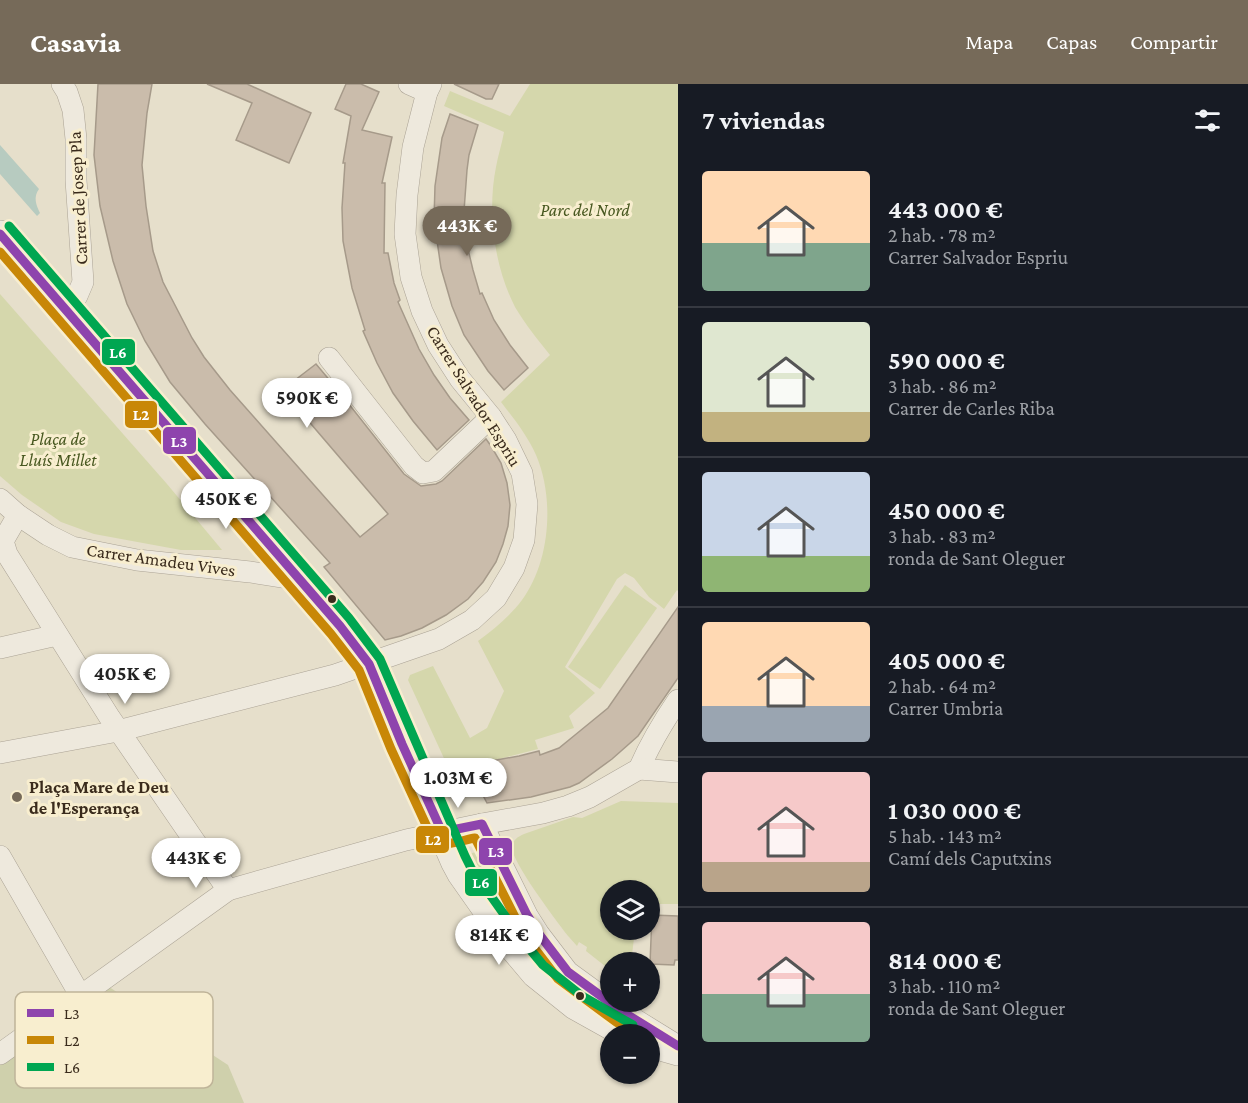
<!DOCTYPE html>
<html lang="es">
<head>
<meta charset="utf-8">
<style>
  body { margin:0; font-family:"Crimson Pro",serif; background:#242831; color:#f1f3f6; height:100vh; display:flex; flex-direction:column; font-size:22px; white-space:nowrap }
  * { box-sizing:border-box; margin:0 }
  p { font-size:20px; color:#9ea1a6 }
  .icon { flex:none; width:33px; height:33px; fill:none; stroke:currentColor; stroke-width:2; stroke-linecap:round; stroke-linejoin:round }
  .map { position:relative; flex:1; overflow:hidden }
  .panel { display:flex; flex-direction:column; background:#171b24; width:570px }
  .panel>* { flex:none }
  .controls { position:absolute; left:600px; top:796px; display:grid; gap:12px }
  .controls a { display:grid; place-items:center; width:60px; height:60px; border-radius:50%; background:#171b24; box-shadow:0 2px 4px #0004; font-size:30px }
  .price { position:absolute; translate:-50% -51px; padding:0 14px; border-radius:21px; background:#fff; color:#222; font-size:20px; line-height:39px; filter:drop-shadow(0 2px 3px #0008) }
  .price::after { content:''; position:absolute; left:50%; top:36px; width:18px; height:14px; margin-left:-9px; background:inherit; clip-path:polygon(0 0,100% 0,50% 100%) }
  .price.active { background:#766a59; color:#fff }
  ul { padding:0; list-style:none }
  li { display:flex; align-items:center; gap:18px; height:150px; padding:0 24px }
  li+li { border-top:2px solid #363941 }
  li span { display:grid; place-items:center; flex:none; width:168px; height:120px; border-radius:6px; color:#555 }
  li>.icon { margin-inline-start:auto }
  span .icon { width:72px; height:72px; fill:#fffc; stroke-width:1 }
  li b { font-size:26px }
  h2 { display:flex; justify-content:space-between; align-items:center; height:72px; padding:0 24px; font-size:26px }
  header { display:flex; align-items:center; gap:36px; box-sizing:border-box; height:84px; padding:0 30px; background:#766a59; color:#fff }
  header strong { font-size:28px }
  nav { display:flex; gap:33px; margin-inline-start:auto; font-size:21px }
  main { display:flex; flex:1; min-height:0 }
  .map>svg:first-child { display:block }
  .green { fill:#d5d7ac }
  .cemetery { fill:#cfd0ac }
  .water { fill:#b7cbc0 }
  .building { fill:#cabcab; stroke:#a69a8a; stroke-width:1.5 }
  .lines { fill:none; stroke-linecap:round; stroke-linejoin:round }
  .minor-casing { stroke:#aba395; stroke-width:22 }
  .tertiary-casing { stroke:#aba395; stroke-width:28 }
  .minor { stroke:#eee9dd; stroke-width:21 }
  .tertiary { stroke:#eee9dd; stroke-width:27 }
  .bus-1-casing { stroke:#f8eecf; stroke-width:14 }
  .bus-2-casing { stroke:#f8eecf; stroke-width:14 }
  .bus-3-casing { stroke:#f8eecf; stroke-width:14 }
  .bus-1 { stroke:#8e44ad; stroke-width:9 }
  .bus-2 { stroke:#c88707; stroke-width:9 }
  .bus-3 { stroke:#00a651; stroke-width:9 }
  .bus-dot { fill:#3a2b1c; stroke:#f8eecf; stroke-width:2 }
  .poi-dot { fill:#766a59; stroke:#f8eecf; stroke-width:2 }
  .labels { text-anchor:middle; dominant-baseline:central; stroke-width:6; stroke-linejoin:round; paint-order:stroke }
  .street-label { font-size:18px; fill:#3a2b1c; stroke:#f8eecf }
  .park-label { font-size:18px; font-style:italic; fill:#485820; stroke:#f8eecf }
  .poi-label { font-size:18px; font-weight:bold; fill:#3a2b1c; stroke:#f8eecf; text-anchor:start }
  .key { fill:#f8eecf; stroke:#bfb499; stroke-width:1.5 }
  .key-label { font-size:16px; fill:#3a2b1c }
  .line-badge { stroke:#f8eecf; stroke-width:2 }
  .badge-label { font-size:16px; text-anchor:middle; font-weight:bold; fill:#fff }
</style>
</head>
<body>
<header>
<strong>Casavia</strong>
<nav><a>Mapa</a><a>Capas</a><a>Compartir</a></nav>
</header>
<main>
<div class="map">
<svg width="678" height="1019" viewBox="0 0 678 1019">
  <rect width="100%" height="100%" fill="#e6dfcb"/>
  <g class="green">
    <path d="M530,0H678V507L677,506L664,525L649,513L634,494L625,489L617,495L565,583L595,609L569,632L574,644L535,656L538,665L491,677L454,696L408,596L410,591L433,582L470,654L487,644L504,607L478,557C494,545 510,532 522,516C550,478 555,415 536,371C527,351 514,335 501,318L550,271C538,256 525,240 515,223C494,182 487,128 496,83C498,71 502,60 504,48L444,22L450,7L510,32Z"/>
    <polygon points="0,210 167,400 222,466 181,466 94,450 61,438 22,411 0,392"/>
    <polygon points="625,501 657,524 600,605 568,583"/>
    <path d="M621,717L678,719V820H650V807H610V846H635L631,879H610V886L586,867L587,863L579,858L577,862L569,853C558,839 511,777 512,763C513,755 518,753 524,750L573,733L582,734Z"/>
    <polygon points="484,766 534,860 532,862 528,862 519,851 464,774 472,769"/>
  </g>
  <polygon class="cemetery" points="100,897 228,981 244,1019 0,1019 0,970"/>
  <path class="water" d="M0,61L39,105C33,113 36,121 40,129L37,132L0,90Z"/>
  <g class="building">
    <polygon points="98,0 152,0 147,29 142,81 146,122 153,167 163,198 192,254 204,273 230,306 360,453 388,430 282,306 316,280 337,305 404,390 421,402 436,400 442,397 486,355 491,362 501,379 507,399 510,421 508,442 503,460 496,478 483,498 468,515 446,531 422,544 401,552 385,556 324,483 330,479 205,340 170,298 145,257 127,220 113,177 100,122 94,71"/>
    <polygon points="207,0 247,0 311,29 289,79 236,56 252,19"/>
    <polygon points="346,0 361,0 379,8 362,46 392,53 382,99 385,99 384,169 388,169 394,199 400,216 398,218 419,265 434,291 450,314 469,336 437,366 413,337 393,309 377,279 363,247 365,246 352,204 343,157 342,124 345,79 343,79 351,32 335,25"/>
    <polygon points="454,0 499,0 492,15 486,15"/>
    <polygon points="450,30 478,41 469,71 467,86 464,127 466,157 473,186 480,210 482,209 494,236 510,261 528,284 504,306 488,287 464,251 452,222 441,184 434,136 435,102 442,54"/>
    <polygon points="678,523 678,594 638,652 612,675 579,699 570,703 531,713 487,719 470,687 491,677 519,672 539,667 540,671 559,664 575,651 608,624"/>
    <polygon points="652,831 678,832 678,876 675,876 674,881 650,880"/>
  </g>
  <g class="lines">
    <defs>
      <g id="minor">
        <polyline points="62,0 67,8 73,26 76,55 76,96 83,198 77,212 64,224"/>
        <polyline points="409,0 427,8"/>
        <polyline points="329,274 414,382 423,389 434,387 491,333"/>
        <polyline points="0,415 18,431 48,451 72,463 137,476 250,488 300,496"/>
        <polyline points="18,431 3,457 7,470 110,634 228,806"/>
        <polyline points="0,564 57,551"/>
        <polyline points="0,669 118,647 335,591 439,555 472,536 496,514 514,484 524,456 527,420 522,389 506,356 491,333 460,295 438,261 422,227 411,193 405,150 407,111 413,63 427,8 431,0"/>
        <path d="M639,685C650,660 663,638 678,616"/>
        <polyline points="639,685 678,688"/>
        <polyline points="482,740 527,831 539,850 568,888 623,928 678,962"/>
        <polyline points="0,772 80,911"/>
        <polyline points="0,970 228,806 406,756 482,740 543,729 568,722 590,713 639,685"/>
      </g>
      <g id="tertiary">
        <polyline points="0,150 340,542 369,580 454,777 461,790 513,864 535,890 575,922 627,951"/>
        <polyline points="650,960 678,968"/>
      </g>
    </defs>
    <use href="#minor" class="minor-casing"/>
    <use href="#tertiary" class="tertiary-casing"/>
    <use href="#minor" class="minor"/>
    <use href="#tertiary" class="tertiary"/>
    <defs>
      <polyline id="bus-1" points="0,150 340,542 369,580 402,660 442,748 482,740 527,831 539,850 568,888 623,928 678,962"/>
      <path id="bus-2" d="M0,168L331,550L359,586L391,665L433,756C444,764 462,756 475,754L517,837L529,857L558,895L616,938L637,951"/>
      <polyline id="bus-3" points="9,142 349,534 380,575 465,772 471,784 523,857 543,881 582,912 633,941"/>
    </defs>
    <use href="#bus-1" class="bus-1-casing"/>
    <use href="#bus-2" class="bus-2-casing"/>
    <use href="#bus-3" class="bus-3-casing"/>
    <use href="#bus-1" class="bus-1"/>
    <use href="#bus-2" class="bus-2"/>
    <use href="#bus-3" class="bus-3"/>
  </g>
  <g class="bus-dot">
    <circle cx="332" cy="515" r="5"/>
    <circle cx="580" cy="912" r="5"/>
  </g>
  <circle class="poi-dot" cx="17" cy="713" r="6"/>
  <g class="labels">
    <g class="street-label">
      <text transform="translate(78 114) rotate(-93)">Carrer de Josep Pla</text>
      <text transform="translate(474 312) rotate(58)">Carrer Salvador Espriu</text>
      <text transform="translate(161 476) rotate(8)">Carrer Amadeu Vives</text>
    </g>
    <g class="park-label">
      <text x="585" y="126">Parc del Nord</text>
      <text x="58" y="355">Plaça de<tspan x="58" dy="21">Lluís Millet</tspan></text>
    </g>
    <g class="poi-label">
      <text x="29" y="703">Plaça Mare de Deu<tspan x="29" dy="21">de l'Esperança</tspan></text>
    </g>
  </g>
  <rect x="15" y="908" width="198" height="96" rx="9" class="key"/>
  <rect x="27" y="925" width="27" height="8" fill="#8e44ad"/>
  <rect x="27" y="952" width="27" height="8" fill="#c88707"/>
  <rect x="27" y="979" width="27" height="8" fill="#00a651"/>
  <g class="key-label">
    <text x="64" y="935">L3</text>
    <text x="64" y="962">L2</text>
    <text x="64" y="989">L6</text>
  </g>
  <g class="line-badge">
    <rect x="101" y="254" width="35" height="28" rx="6" fill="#00a651"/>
    <rect x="124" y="316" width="34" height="29" rx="6" fill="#c88707"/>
    <rect x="162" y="342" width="35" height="29" rx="6" fill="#8e44ad"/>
    <rect x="415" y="741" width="35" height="29" rx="6" fill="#c88707"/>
    <rect x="478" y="753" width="35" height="29" rx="6" fill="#8e44ad"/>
    <rect x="464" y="784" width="34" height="29" rx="6" fill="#00a651"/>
  </g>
  <g class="badge-label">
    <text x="118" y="274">L6</text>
    <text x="141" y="336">L2</text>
    <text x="179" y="363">L3</text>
    <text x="433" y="761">L2</text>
    <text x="496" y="773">L3</text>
    <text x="481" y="804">L6</text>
  </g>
</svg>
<div class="controls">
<a><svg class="icon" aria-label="layers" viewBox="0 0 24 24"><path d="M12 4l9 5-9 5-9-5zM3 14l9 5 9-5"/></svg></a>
<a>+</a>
<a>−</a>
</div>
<b class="price active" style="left:467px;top:173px">443K €</b>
<b class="price" style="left:307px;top:345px">590K €</b>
<b class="price" style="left:226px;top:446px">450K €</b>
<b class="price" style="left:125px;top:621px">405K €</b>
<b class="price" style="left:458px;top:725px">1.03M €</b>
<b class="price" style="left:196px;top:805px">443K €</b>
<b class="price" style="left:499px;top:882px">814K €</b>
</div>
<section class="panel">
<h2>7 viviendas<svg class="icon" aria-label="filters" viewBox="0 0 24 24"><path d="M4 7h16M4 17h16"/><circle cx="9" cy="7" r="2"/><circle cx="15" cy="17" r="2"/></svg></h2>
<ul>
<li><span style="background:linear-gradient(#ffd9b3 60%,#7fa58c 0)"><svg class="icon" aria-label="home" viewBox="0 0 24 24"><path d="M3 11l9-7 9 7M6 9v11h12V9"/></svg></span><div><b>443 000 €</b><p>2 hab. · 78 m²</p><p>Carrer Salvador Espriu</p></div></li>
<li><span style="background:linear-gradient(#dfe7d0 75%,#c2b280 0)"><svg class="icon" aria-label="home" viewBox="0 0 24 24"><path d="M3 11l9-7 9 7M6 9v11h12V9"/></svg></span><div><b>590 000 €</b><p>3 hab. · 86 m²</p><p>Carrer de Carles Riba</p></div></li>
<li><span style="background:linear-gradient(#c9d6e8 70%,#8fb573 0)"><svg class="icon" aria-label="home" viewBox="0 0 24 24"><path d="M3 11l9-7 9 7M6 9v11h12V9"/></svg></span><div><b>450 000 €</b><p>3 hab. · 83 m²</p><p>ronda de Sant Oleguer</p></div></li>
<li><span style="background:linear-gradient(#ffd9b3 70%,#9aa5b1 0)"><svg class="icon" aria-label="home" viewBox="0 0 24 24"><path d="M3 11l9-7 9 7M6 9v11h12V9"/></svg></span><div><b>405 000 €</b><p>2 hab. · 64 m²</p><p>Carrer Umbria</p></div></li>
<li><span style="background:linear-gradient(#f6c9c9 75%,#b9a48a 0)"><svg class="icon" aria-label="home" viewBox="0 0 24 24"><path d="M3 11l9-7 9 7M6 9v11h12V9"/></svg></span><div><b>1 030 000 €</b><p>5 hab. · 143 m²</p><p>Camí dels Caputxins</p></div></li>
<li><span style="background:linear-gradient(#f6c9c9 60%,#7fa58c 0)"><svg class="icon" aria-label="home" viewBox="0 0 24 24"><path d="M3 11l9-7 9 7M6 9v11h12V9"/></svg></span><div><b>814 000 €</b><p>3 hab. · 110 m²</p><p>ronda de Sant Oleguer</p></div></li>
</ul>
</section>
</main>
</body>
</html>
